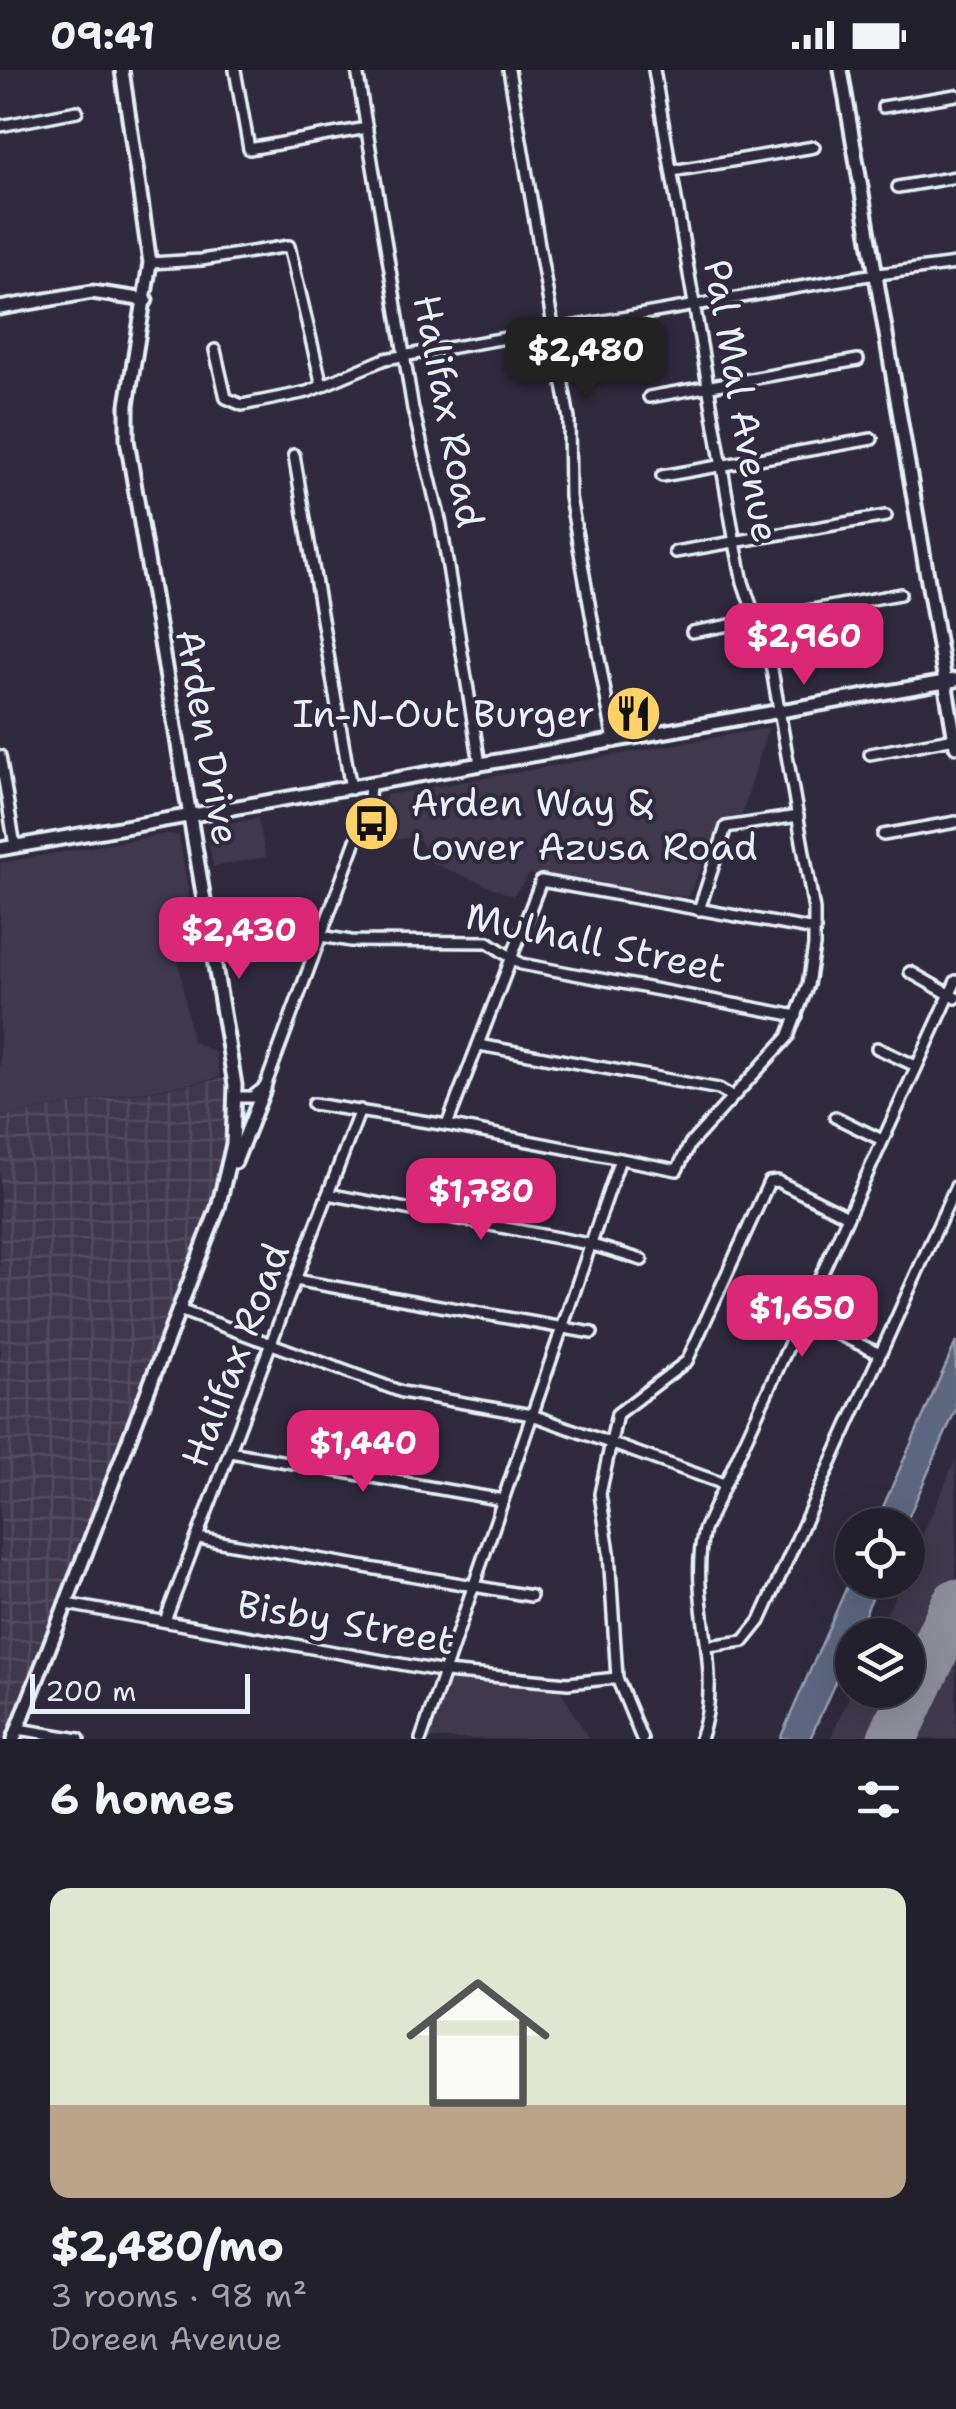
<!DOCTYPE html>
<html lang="en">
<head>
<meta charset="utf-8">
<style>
  body { margin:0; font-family:"Shantell Sans",sans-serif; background:#2b2836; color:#f1f3f6; height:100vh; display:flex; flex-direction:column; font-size:38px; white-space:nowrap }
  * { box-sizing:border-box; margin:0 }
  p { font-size:32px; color:#a3a3aa }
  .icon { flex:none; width:55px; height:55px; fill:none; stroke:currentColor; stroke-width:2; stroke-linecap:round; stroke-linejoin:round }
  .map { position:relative; height:1669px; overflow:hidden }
  .sheet { display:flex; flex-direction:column; background:#23202e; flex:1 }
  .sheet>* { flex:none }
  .buttons { position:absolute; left:835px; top:1438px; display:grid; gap:20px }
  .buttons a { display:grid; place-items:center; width:90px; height:90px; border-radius:50%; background:#23202e; box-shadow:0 10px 40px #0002,0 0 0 2px #403e4a; font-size:50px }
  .scale { position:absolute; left:30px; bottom:25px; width:220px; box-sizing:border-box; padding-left:10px; border:5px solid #e8f1f8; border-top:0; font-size:28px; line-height:35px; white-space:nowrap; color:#e8f1f8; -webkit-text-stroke:8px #2f2a3d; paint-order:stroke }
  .price { position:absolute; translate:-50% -85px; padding:0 22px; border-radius:20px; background:#db2777; color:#fff; font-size:32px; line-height:65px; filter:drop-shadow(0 2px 5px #0008) }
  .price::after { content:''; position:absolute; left:50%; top:60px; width:30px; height:22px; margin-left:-15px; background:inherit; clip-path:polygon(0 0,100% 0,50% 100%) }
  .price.on { background:#222; color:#fff }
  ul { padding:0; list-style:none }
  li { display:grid; align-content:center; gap:20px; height:530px; padding:0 50px }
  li+li { border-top:2px solid #403e4a }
  li span { display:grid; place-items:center; height:310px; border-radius:20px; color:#555 }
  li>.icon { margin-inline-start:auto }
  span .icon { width:180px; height:180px; fill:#fffc; stroke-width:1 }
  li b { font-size:42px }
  h2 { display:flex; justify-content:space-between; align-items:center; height:120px; padding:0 50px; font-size:42px }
  .status { display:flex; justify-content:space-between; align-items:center; height:70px; padding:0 50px; background:#23202e; direction:ltr }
  .status svg { height:28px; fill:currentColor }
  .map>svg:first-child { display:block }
  .built { fill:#3f384e }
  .industrial { fill:url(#industrial-grid) }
  .water { fill:#5b667e; stroke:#939eaf; stroke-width:2.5 }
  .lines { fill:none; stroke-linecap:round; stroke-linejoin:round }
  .runway { stroke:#8c8e9a; stroke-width:50 }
  .street-casing { stroke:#e8f1f8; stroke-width:16 }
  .secondary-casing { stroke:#e8f1f8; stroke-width:19 }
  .street { stroke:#2f2a3d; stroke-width:9 }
  .secondary { stroke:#2f2a3d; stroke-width:11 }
  .labels { text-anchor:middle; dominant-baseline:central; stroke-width:8; stroke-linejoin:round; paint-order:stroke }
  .street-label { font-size:38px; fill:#e8f1f8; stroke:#2f2a3d }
  .poi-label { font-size:38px; fill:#e8f1f8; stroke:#2f2a3d; text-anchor:end }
</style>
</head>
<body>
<div class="status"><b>09:41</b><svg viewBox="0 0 49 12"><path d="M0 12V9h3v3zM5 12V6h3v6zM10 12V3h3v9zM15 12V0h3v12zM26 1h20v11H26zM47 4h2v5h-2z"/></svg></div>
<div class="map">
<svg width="956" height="1669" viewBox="0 0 956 1669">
  <defs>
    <pattern id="industrial-grid" width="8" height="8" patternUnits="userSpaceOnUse" patternTransform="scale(2.5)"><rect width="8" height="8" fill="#3f384e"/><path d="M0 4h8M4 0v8" fill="none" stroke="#524c60"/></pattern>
  </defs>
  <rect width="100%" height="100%" fill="#2f2a3d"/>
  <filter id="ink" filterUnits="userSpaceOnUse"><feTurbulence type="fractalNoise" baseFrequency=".01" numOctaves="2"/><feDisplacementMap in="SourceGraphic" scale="20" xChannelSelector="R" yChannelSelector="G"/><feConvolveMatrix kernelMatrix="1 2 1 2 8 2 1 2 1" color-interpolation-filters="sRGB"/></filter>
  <g filter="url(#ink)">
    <g class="built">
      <polygon points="768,658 741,748 720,759 688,827 530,804 513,826 432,793 418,767 371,772 387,725"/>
      <polygon points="258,748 266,787 213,797 207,762 212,756"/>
      <polygon points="166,764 179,765 196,867 175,871 192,971 216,983 220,1008 0,1047 0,793"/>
      <polygon points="956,1389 956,1669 830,1669 852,1620 908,1620 908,1565 877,1565 902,1510 908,1510 908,1497"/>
      <polygon points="450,1608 559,1618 589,1669 429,1669"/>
    </g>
    <polygon class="industrial" points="226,1008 226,1024 234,1027 226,1115 14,1669 0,1669 0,1047"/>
    <g class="water">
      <polygon points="956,1272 956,1339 905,1455 875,1455"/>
      <polygon points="852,1505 852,1510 880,1510 810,1669 780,1669"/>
    </g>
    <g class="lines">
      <polyline class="runway" points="892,1669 956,1534"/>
      <defs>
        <g id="street">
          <polyline points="235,0 249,79 367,58"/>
          <polyline points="357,0 413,339 441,454 480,694"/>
          <polyline points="509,0 569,349 570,427 614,672"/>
          <polyline points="883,37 956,25"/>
          <polyline points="0,56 77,41"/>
          <polyline points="672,101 814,77"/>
          <polyline points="898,117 956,107"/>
          <polyline points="150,193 201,190 289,176 322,316"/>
          <polyline points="215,280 226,328 242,335 307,322 385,289 863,206 956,194"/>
          <polyline points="649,327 858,290"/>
          <polyline points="294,385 351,719"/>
          <polyline points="662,406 872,369"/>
          <polyline points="675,482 886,446"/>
          <polyline points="692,562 900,524"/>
          <polyline points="870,684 955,668"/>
          <polyline points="0,686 15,776"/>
          <polyline points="883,765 956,752"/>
          <polyline points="699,840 726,757 798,746"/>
          <polyline points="321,866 351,871 488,872 521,894 797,946"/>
          <polyline points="910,902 956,928"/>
          <polyline points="479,975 719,1019 732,1027"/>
          <polyline points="877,978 916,996"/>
          <polyline points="234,1027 252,1027 265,1017 368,738 370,716"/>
          <polyline points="313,1034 447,1055 677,1100 690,1074 788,967 808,915 814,876 814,840 771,594 743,512 735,473 654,0"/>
          <polyline points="835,1047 882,1070"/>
          <polyline points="447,1055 541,811 815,860"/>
          <polyline points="328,1124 589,1174 642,1190"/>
          <polyline points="295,1210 592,1263"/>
          <polyline points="179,1240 402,1322 532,1345 724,1414"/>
          <polyline points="801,1247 878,1283"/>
          <polyline points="230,1382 503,1430"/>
          <polyline points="198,1468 531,1526"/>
          <polyline points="67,1534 445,1602 568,1613 617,1608"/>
          <polyline points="165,1551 360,1040"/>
          <polyline points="708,1576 744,1571 760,1551 956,1116"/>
          <polyline points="19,1659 79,1669"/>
          <polyline points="421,1669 620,1089"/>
          <polyline points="642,1669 617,1608 609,1482 600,1424 617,1344 687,1291 769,1112 777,1111 848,1146"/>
          <path d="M700,1669C726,1600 687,1531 704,1460L956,911"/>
        </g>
        <g id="secondary">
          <polyline points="841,0 956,676"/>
          <polyline points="0,238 92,222 146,230"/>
          <polyline points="0,779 956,610"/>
          <polyline points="235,1092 264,1019"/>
          <polyline points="14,1669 218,1138 233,1074 235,1015 127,370 127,335 150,193 122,0"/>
        </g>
      </defs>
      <use href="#street" class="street-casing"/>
      <use href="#secondary" class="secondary-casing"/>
      <use href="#street" class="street"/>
      <use href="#secondary" class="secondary"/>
    </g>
  </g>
  <defs>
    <symbol id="restaurant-disc" viewBox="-11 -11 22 22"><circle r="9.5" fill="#ffd166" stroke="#2f2a3d"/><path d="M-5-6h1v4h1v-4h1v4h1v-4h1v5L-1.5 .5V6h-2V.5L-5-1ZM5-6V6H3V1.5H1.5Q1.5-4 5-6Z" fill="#111"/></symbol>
    <symbol id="bus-disc" viewBox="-11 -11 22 22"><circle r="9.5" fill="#ffd166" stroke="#2f2a3d"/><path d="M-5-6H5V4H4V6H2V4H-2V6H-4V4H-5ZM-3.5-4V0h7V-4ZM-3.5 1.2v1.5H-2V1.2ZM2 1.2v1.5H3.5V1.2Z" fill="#111"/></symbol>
  </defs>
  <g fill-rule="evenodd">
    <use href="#restaurant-disc" x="602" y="612" width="63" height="63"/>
    <use href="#bus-disc" x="340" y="722" width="63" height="63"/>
  </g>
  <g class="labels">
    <g class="street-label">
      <text transform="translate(742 331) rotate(80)">Pal Mal Avenue</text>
      <text transform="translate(449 341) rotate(79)">Halifax Road</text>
      <text transform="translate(208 667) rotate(80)">Arden Drive</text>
      <text transform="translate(596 872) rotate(12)">Mulhall Street</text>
      <text transform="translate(235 1285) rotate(-69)">Halifax Road</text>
      <text transform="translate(346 1552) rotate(10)">Bisby Street</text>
    </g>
    <g class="poi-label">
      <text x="595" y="643">In-N-Out Burger</text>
      <text x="411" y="732" text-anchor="start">Arden Way &amp;<tspan x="411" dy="44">Lower Azusa Road</tspan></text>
    </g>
  </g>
</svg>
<div class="buttons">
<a><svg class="icon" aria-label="locate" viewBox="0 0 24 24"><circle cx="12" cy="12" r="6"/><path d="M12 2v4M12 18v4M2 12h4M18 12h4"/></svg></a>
<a><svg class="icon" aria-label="layers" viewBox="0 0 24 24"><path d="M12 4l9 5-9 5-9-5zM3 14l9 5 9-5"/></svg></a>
</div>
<div class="scale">200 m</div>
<b class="price on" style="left:586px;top:332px">$2,480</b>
<b class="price" style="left:804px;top:618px">$2,960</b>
<b class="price" style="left:239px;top:912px">$2,430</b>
<b class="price" style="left:481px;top:1173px">$1,780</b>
<b class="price" style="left:802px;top:1290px">$1,650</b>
<b class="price" style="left:363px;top:1425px">$1,440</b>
</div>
<section class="sheet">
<h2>6 homes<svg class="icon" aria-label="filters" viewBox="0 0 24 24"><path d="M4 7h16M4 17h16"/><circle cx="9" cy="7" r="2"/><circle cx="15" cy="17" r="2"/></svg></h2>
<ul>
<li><span style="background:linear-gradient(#dfe7d0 70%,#b9a48a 0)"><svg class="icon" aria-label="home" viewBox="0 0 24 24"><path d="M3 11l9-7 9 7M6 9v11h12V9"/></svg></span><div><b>$2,480/mo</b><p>3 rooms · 98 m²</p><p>Doreen Avenue</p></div></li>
</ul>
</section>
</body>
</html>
